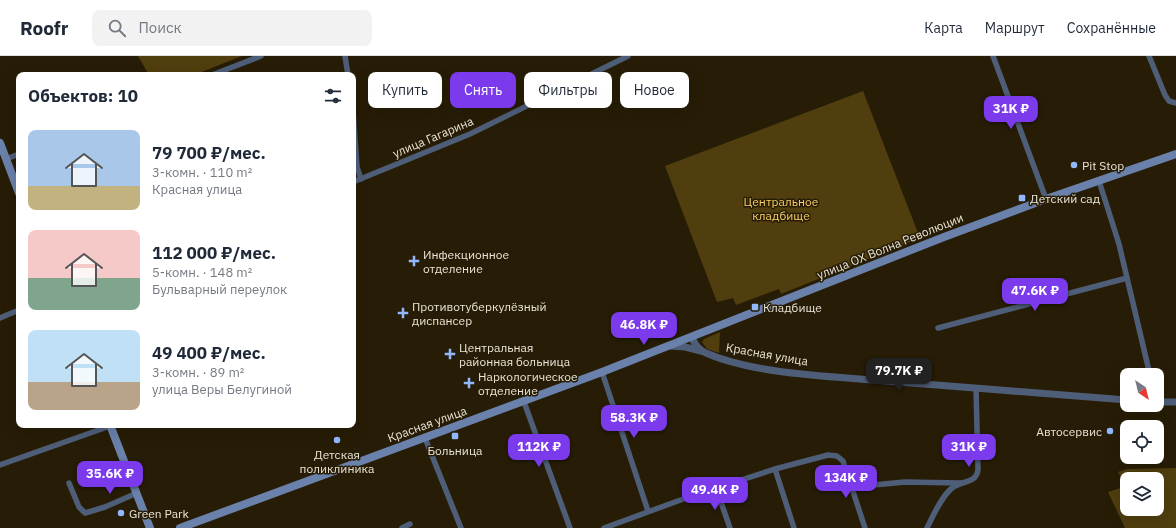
<!DOCTYPE html>
<html lang="ru">
<head>
<meta charset="utf-8">
<style>
  body { margin:0; font-family:"IBM Plex Sans",sans-serif; background:#f2f2f3; color:#1f2937; height:100vh; display:flex; flex-direction:column; font-size:15px; white-space:nowrap }
  * { box-sizing:border-box; margin:0 }
  p { font-size:13px; color:#747a83 }
  .icon { flex:none; width:22px; height:22px; fill:none; stroke:currentColor; stroke-width:2; stroke-linecap:round; stroke-linejoin:round }
  .map { position:relative; flex:1; overflow:hidden }
  .panel { position:absolute; left:16px; top:16px; width:340px; height:356px; display:flex; flex-direction:column; background:#fff; border-radius:8px; box-shadow:0 4px 16px #0002 }
  .panel>* { flex:none }
  .guide { position:absolute; left:368px; top:16px; width:380px; height:36px; display:flex; gap:8px }
  .needle { width:26px; rotate:145deg }
  .fabs { position:absolute; left:1120px; top:312px; display:grid; gap:8px }
  .fabs a { display:grid; place-items:center; width:44px; height:44px; border-radius:8px; background:#fff; box-shadow:0 4px 16px #0002; font-size:20px }
  .price { position:absolute; translate:-50% -34px; padding:0 9px; border-radius:8px; background:#7c3aed; color:#fff; font-size:13px; line-height:26px; filter:drop-shadow(0 1px 2px #0008) }
  .price::after { content:''; position:absolute; left:50%; top:24px; width:12px; height:9px; margin-left:-6px; background:inherit; clip-path:polygon(0 0,100% 0,50% 100%) }
  .price.selected { background:#222; color:#fff }
  ul { padding:0; list-style:none }
  li { display:flex; align-items:center; gap:12px; height:100px; padding:0 12px }
  li span { display:grid; place-items:center; flex:none; width:112px; height:80px; border-radius:8px; color:#555 }
  li>.icon { margin-inline-start:auto }
  span .icon { width:48px; height:48px; fill:#fffc; stroke-width:1 }
  li b { font-size:17px }
  h2 { display:flex; justify-content:space-between; align-items:center; height:48px; padding:0 12px; font-size:17px }
  .tag { padding:0 14px; border-radius:8px; background:#fff; box-shadow:0 4px 16px #0002; font-size:14px; line-height:36px }
  .tag.selected { background:#7c3aed; color:#fff }
  header { display:flex; align-items:center; gap:24px; box-sizing:border-box; height:56px; padding:0 20px; background:#fff; border-bottom:1px solid #e0e1e3 }
  header strong { font-size:19px }
  nav { display:flex; gap:22px; margin-inline-start:auto; font-size:14px }
  .search { width:280px; height:36px; background:#f2f2f3; display:flex; align-items:center; gap:10px; box-sizing:border-box; padding:0 14px; border-radius:8px; color:#747a83; font-size:15px }
  .map>svg:first-child { display:block }
  .green { fill:#503e0e; fill-rule:evenodd }
  .lines { fill:none; stroke-linecap:round; stroke-linejoin:round }
  .minor { stroke:#4f5e78; stroke-width:5.5 }
  .tertiary { stroke:#4f5e78; stroke-width:7 }
  .secondary { stroke:#6a81ab; stroke-width:8 }
  .poi-dot { fill:#91b8fd; stroke:#271d06; stroke-width:1.5 }
  .labels { text-anchor:middle; dominant-baseline:central; stroke-width:3; stroke-linejoin:round; paint-order:stroke }
  .street-label { font-size:12px; fill:#eae4d6; stroke:#271d06 }
  .poi-label { font-size:12px; fill:#eae4d6; stroke:#271d06; text-anchor:start }
  .park-label { font-size:12px; fill:#f9ce66; stroke:#271d06 }
</style>
</head>
<body>
<header>
<strong>Roofr</strong>
<div class="search"><svg class="icon" aria-label="search" viewBox="0 0 24 24"><circle cx="10" cy="10" r="6"/><path d="M15 15l6 6"/></svg>Поиск</div>
<nav><a>Карта</a><a>Маршрут</a><a>Сохранённые</a></nav>
</header>
<div class="map">
<svg width="1176" height="472" viewBox="0 0 1176 472">
  <rect width="100%" height="100%" fill="#271d06"/>
  <g class="green">
    <polygon points="138,0 242,0 194,19 149,19"/>
    <polygon points="863,35 920,182 781,238 779,233 736,249 733,242 717,246 665,110"/>
    <polygon points="720,276 719,297 707,293 702,286 704,283"/>
    <path d="M1176,412V472H1125L1108,436L1126,430L1118,416L1127,413ZM1127,423H1157V453H1127Z"/>
  </g>
  <g class="lines">
    <g class="minor">
      <polyline points="345,0 348,19"/>
      <polyline points="993,0 1046,143"/>
      <polyline points="1149,0 1165,39 1169,45 1176,47"/>
      <polyline points="212,19 261,0"/>
      <polyline points="353,55 357,111 361,123"/>
      <polyline points="6,103 19,98"/>
      <polyline points="1099,125 1119,188 1150,319"/>
      <polyline points="353,126 470,78 628,0"/>
      <polyline points="0,262 19,254"/>
      <polyline points="938,272 1127,222"/>
      <polyline points="602,316 648,455"/>
      <polyline points="524,346 570,472"/>
      <polyline points="425,382 461,472"/>
      <polyline points="0,409 110,370"/>
      <polyline points="775,413 794,472"/>
      <polyline points="69,427 79,451 85,457 105,451 137,437"/>
      <polyline points="852,431 905,426 961,427"/>
      <polyline points="716,432 730,472"/>
      <polyline points="402,472 410,468"/>
      <polyline points="604,472 686,442 775,413 828,399 837,400 843,405 865,472"/>
      <path d="M927,472C933,460 941,441 952,432C962,424 977,428 978,413L976,332"/>
    </g>
    <g class="tertiary">
      <path d="M692,282C695,289 699,294 706,297C751,317 824,320 873,324C958,331 1042,337 1127,344"/>
      <polyline points="670,290 685,291 701,295"/>
      <polyline points="1157,346 1176,346"/>
    </g>
    <g class="secondary">
      <polyline points="0,87 19,137"/>
      <polyline points="110,369 150,472"/>
      <polyline points="180,472 602,316 944,181 1046,143 1176,98"/>
    </g>
  </g>
  <g class="poi-dot">
    <circle cx="1074" cy="109" r="4"/>
    <rect x="1018" y="138" width="8" height="8" rx="2"/>
    <path d="M412 199h4v4h4v4h-4v4h-4v-4h-4v-4h4z"/>
    <rect x="751" y="247" width="8" height="8" rx="2"/>
    <path d="M401 251h4v4h4v4h-4v4h-4v-4h-4v-4h4z"/>
    <path d="M448 292h4v4h4v4h-4v4h-4v-4h-4v-4h4z"/>
    <path d="M467 321h4v4h4v4h-4v4h-4v-4h-4v-4h4z"/>
    <circle cx="1110" cy="375" r="4"/>
    <rect x="451" y="376" width="8" height="8" rx="2"/>
    <circle cx="337" cy="384" r="4"/>
    <circle cx="121" cy="457" r="4"/>
  </g>
  <g class="labels">
    <g class="street-label">
      <text transform="translate(433 81) rotate(-23)">улица Гагарина</text>
      <text transform="translate(890 190) rotate(-22)">улица ОХ Волна Революции</text>
      <text transform="translate(767 298) rotate(10)">Красная улица</text>
      <text transform="translate(427 368) rotate(-20)">Красная улица</text>
    </g>
    <g class="poi-label">
      <text x="1082" y="109">Pit Stop</text>
      <text x="1030" y="142">Детский сад</text>
      <text x="423" y="198">Инфекционное<tspan x="423" dy="14">отделение</tspan></text>
      <text x="412" y="250">Противотуберкулёзный<tspan x="412" dy="14">диспансер</tspan></text>
      <text x="763" y="251">Кладбище</text>
      <text x="459" y="291">Центральная<tspan x="459" dy="14">районная больница</tspan></text>
      <text x="478" y="320">Наркологическое<tspan x="478" dy="14">отделение</tspan></text>
      <text x="1102" y="375" text-anchor="end">Автосервис</text>
      <text x="455" y="394" text-anchor="middle">Больница</text>
      <text x="337" y="398" text-anchor="middle">Детская<tspan x="337" dy="14">поликлиника</tspan></text>
      <text x="129" y="457">Green Park</text>
    </g>
    <g class="park-label">
      <text x="781" y="145">Центральное<tspan x="781" dy="14">кладбище</tspan></text>
    </g>
  </g>
</svg>
<div class="fabs">
<a><svg class="needle" viewBox="-14 -14 28 28"><path d="M0-13l5 13h-10z" fill="#e53935"/><path d="M0 13l5-13h-10z" fill="#747a83"/></svg></a>
<a><svg class="icon" aria-label="locate" viewBox="0 0 24 24"><circle cx="12" cy="12" r="6"/><path d="M12 2v4M12 18v4M2 12h4M18 12h4"/></svg></a>
<a><svg class="icon" aria-label="layers" viewBox="0 0 24 24"><path d="M12 4l9 5-9 5-9-5zM3 14l9 5 9-5"/></svg></a>
</div>
<b class="price" style="left:1011px;top:74px">31K ₽</b>
<b class="price" style="left:1035px;top:256px">47.6K ₽</b>
<b class="price" style="left:644px;top:290px">46.8K ₽</b>
<b class="price selected" style="left:899px;top:336px">79.7K ₽</b>
<b class="price" style="left:634px;top:383px">58.3K ₽</b>
<b class="price" style="left:539px;top:412px">112K ₽</b>
<b class="price" style="left:969px;top:412px">31K ₽</b>
<b class="price" style="left:110px;top:439px">35.6K ₽</b>
<b class="price" style="left:846px;top:443px">134K ₽</b>
<b class="price" style="left:715px;top:455px">49.4K ₽</b>
<div class="guide">
<a class="tag">Купить</a>
<a class="tag selected">Снять</a>
<a class="tag">Фильтры</a>
<a class="tag">Новое</a>
</div>
<section class="panel">
<h2>Объектов: 10<svg class="icon" aria-label="filters" viewBox="0 0 24 24"><path d="M4 7h16M4 17h16"/><circle cx="9" cy="7" r="2"/><circle cx="15" cy="17" r="2"/></svg></h2>
<ul>
<li><span style="background:linear-gradient(#a9c7e8 70%,#c2b280 0)"><svg class="icon" aria-label="home" viewBox="0 0 24 24"><path d="M3 11l9-7 9 7M6 9v11h12V9"/></svg></span><div><b>79 700 ₽/мес.</b><p>3-комн. · 110 m²</p><p>Красная улица</p></div></li>
<li><span style="background:linear-gradient(#f6c9c9 60%,#7fa58c 0)"><svg class="icon" aria-label="home" viewBox="0 0 24 24"><path d="M3 11l9-7 9 7M6 9v11h12V9"/></svg></span><div><b>112 000 ₽/мес.</b><p>5-комн. · 148 m²</p><p>Бульварный переулок</p></div></li>
<li><span style="background:linear-gradient(#bfe0f5 65%,#b9a48a 0)"><svg class="icon" aria-label="home" viewBox="0 0 24 24"><path d="M3 11l9-7 9 7M6 9v11h12V9"/></svg></span><div><b>49 400 ₽/мес.</b><p>3-комн. · 89 m²</p><p>улица Веры Белугиной</p></div></li>
</ul>
</section>
</div>
</body>
</html>
